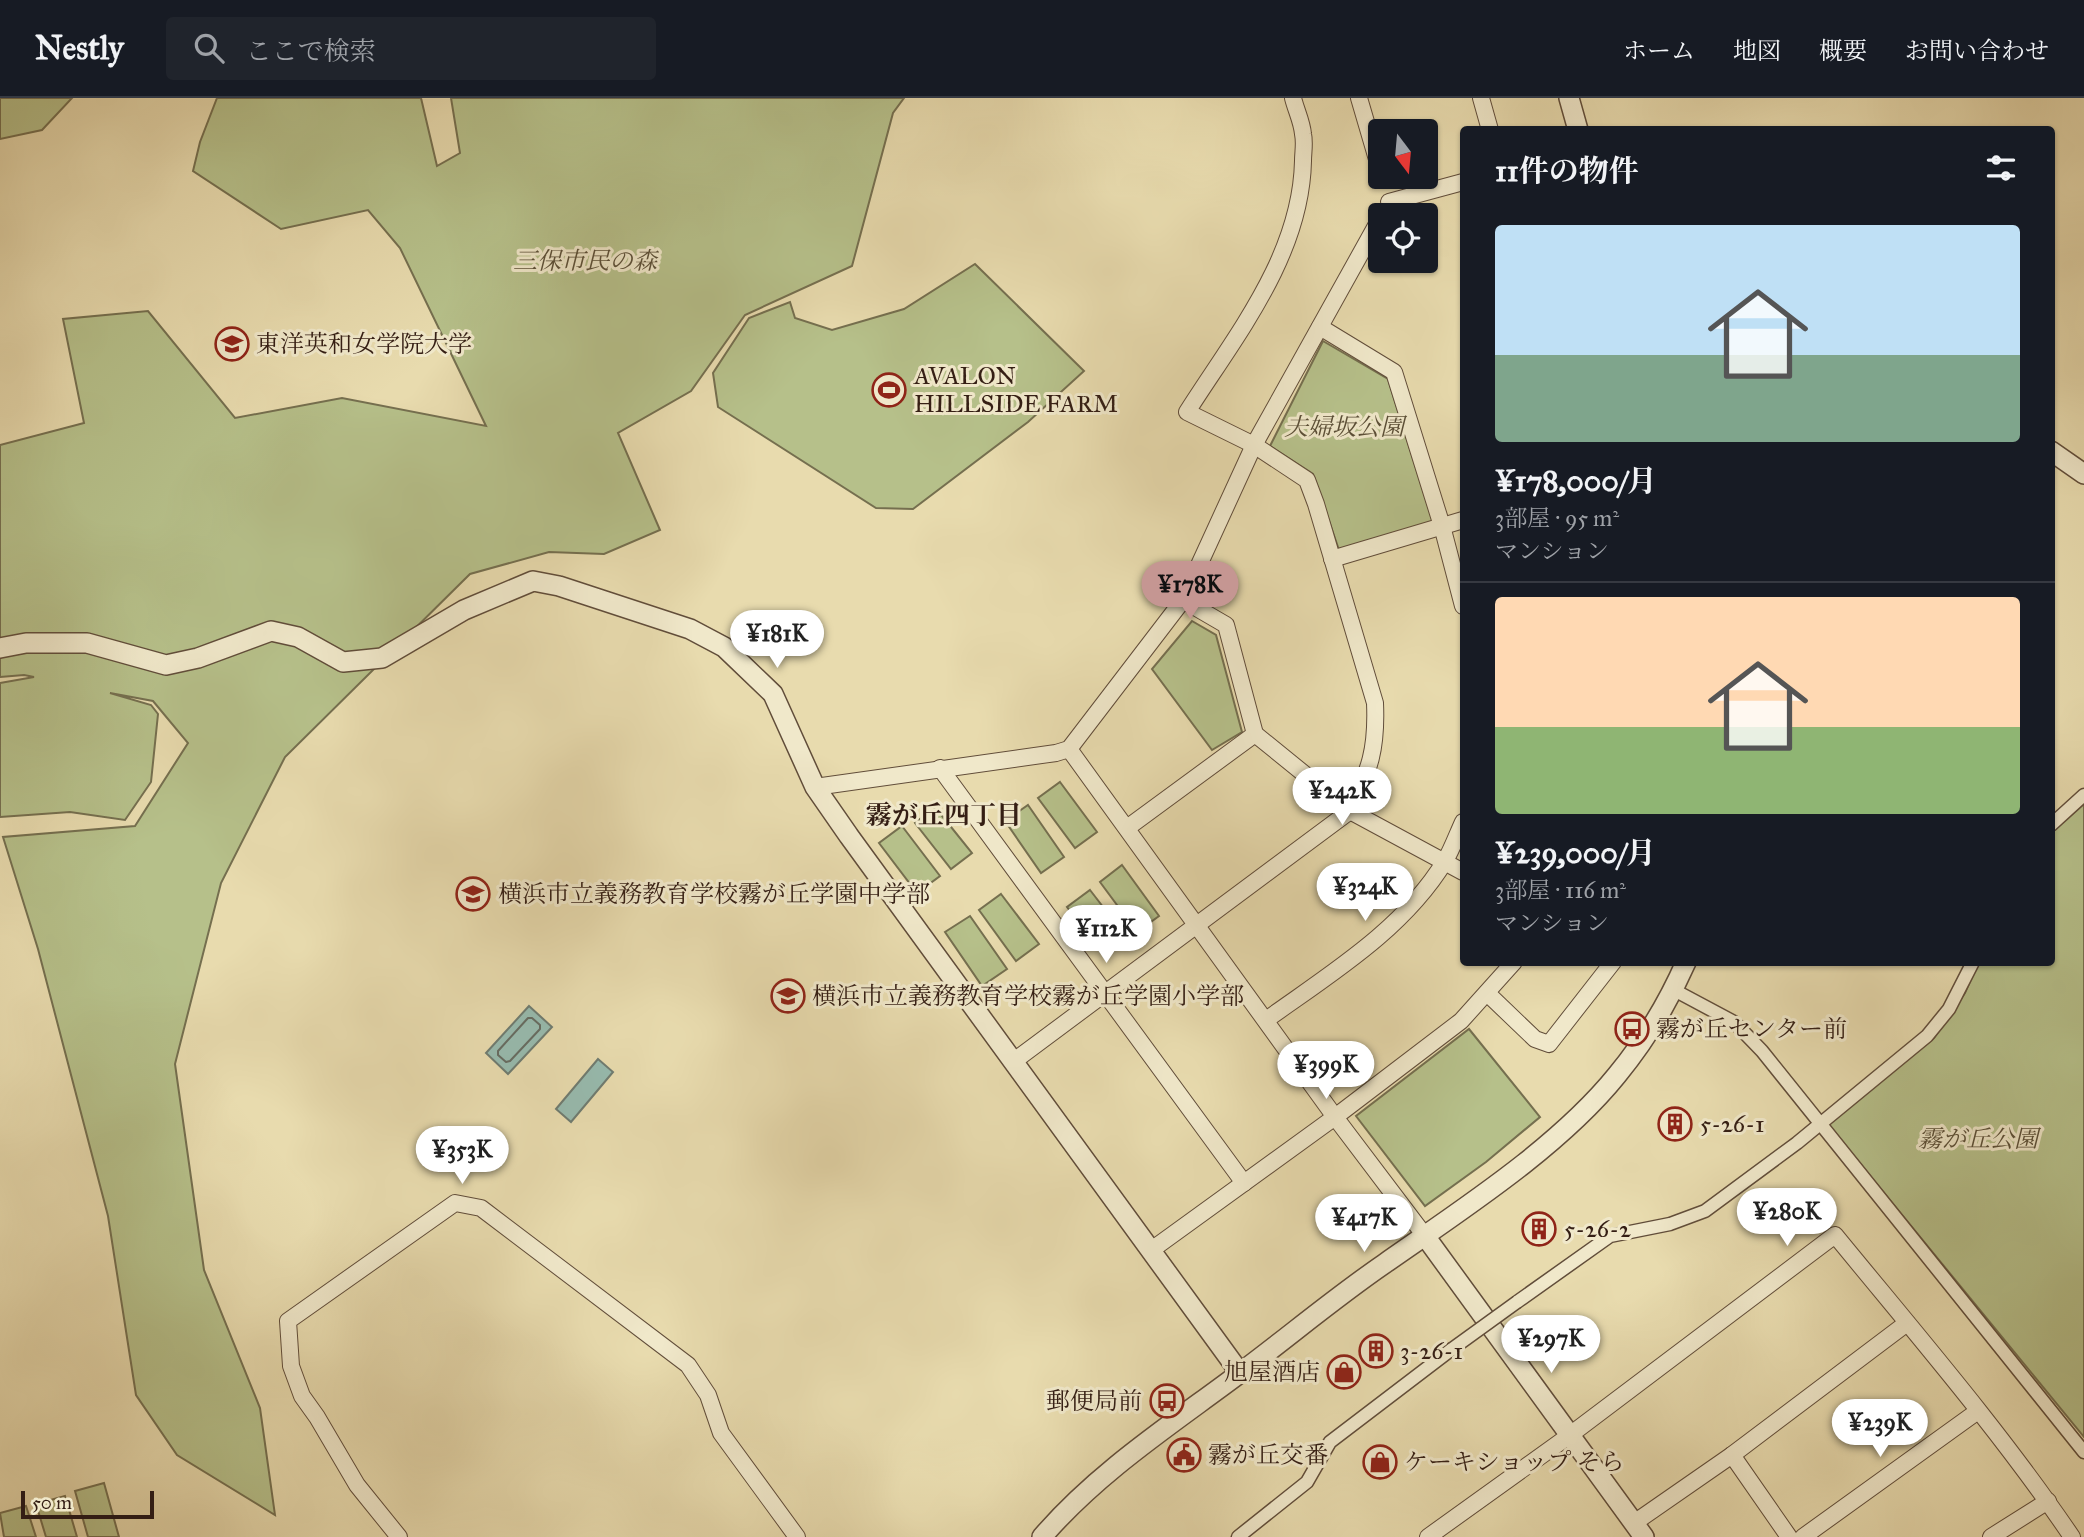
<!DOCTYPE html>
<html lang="ja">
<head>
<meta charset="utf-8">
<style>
  body { margin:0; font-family:"IM FELL Great Primer","Noto Serif JP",serif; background:#20242c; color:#f1f3f6; height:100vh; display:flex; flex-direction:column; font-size:26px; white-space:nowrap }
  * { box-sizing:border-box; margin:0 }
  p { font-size:23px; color:#9ea1a6 }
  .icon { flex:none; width:38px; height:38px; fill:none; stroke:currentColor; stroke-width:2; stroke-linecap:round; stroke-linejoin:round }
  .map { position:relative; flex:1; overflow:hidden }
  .side { position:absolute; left:1460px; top:28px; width:595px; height:840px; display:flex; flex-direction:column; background:#171b24; border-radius:7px; box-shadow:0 2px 5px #0004 }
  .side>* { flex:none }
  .needle { width:46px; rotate:164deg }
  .controls { position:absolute; left:1368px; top:21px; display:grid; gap:14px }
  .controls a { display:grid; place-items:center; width:70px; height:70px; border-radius:7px; background:#171b24; box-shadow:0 2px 5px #0004; font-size:35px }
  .scale { position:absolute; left:21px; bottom:18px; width:133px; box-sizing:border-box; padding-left:7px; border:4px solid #341e14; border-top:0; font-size:19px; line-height:24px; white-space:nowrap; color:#341e14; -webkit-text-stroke:5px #f0e8ca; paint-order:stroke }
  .price { position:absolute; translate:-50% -60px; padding:0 16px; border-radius:24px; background:#fff; color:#222; font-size:23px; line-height:46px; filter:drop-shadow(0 2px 4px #0008) }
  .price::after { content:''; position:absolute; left:50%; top:42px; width:21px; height:16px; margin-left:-10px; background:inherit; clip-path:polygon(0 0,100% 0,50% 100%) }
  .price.current { background:#c59692; color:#111 }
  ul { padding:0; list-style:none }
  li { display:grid; align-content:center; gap:14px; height:371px; padding:0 35px }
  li+li { border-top:2px solid #363941 }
  li span { display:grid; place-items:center; height:217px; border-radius:7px; color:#555 }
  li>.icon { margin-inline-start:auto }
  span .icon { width:126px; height:126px; fill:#fffc; stroke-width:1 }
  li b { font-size:30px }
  h2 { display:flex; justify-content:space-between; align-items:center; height:84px; padding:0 35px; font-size:30px }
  header { display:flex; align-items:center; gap:42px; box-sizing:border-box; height:98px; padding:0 35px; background:#171b24; border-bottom:2px solid #363941 }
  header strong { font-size:33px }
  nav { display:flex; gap:38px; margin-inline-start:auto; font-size:24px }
  .search { width:490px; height:63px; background:#20242c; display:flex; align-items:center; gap:18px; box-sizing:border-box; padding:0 24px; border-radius:7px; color:#9ea1a6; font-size:26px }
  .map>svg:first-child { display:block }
  .green { fill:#b6c08a; stroke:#756f4f; stroke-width:2 }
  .water { fill:#97bbaf; stroke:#6f7c71; stroke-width:2 }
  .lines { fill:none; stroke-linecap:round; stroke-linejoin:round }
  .shore { stroke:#666c62; stroke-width:2 }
  .pedestrian-casing { stroke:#614d3a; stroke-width:15 }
  .minor-casing { stroke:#614d3a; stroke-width:18 }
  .tertiary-casing { stroke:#614d3a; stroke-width:22 }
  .pedestrian { stroke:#f0e8ca; stroke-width:12 }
  .minor { stroke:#f0e8ca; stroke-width:16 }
  .tertiary { stroke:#f0e8ca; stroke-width:19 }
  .pedestrian-bridge-casing { stroke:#614d3a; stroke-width:15; stroke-linecap:butt }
  .pedestrian-bridge { stroke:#f0e8ca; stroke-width:12 }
  .labels { text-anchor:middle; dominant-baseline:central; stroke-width:6; stroke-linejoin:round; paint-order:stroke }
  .park-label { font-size:24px; font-style:italic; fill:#5b4f37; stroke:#f0e8ca }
  .poi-label { font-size:24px; fill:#341e14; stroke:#f0e8ca; text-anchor:start }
  .neighbourhood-label { font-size:26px; font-weight:bold; fill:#341e14; stroke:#f0e8ca }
</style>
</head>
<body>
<header>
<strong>Nestly</strong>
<div class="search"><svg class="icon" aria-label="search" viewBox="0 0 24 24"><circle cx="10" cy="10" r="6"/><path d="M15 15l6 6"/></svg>ここで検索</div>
<nav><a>ホーム</a><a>地図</a><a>概要</a><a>お問い合わせ</a></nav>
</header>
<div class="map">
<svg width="2084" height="1439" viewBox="0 0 2084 1439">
  <rect width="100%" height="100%" fill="#e8dbae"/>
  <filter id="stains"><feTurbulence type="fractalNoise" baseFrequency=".00286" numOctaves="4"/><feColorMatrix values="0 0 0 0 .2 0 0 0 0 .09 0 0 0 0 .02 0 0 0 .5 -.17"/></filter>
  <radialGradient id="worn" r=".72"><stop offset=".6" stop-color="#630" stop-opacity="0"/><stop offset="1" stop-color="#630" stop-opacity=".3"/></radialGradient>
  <g class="green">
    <polygon points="0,0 72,0 42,32 0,41"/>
    <polygon points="217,0 421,0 437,68 460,55 451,0 904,0 893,15 852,168 745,217 691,293 618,335 660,432 604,456 549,454 470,476 285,659 221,785 175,966 204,1172 260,1310 275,1417 177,1357 136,1297 108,1118 38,851 3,739 135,728 188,645 153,603 110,595 151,607 158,616 151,684 125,722 70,714 0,719 0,585 34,579 24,577 0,579 0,347 84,325 63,221 148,213 235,320 342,300 486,328 400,150 368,112 281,131 193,73 200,44"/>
    <polygon points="975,166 1084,273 1028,324 913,411 876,410 718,309 713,275 749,220 790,204 795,220 832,232 904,211"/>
    <polygon points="1323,243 1388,281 1433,424 1339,452 1313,376 1270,348"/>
    <polygon points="1192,523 1216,537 1242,634 1212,652 1152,571"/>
    <polygon points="1060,684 1097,734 1075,750 1038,700"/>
    <polygon points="2084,704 2084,1339 1825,1023 1934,940 1965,895 1978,865 2051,864 2051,735"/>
    <polygon points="1028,707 1064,759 1041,775 1005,723"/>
    <polygon points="935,709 972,755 951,771 915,725"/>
    <polygon points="902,728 940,778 917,795 879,745"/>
    <polygon points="1122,767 1159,818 1137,834 1100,784"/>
    <polygon points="1090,792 1127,840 1104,858 1067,809"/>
    <polygon points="1001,796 1039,846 1016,863 979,812"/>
    <polygon points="970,818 1007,871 982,888 945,834"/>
    <polygon points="1469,931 1540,1019 1486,1064 1425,1108 1356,1018"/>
    <polygon points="104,1385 119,1439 88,1439 75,1393"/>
    <polygon points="65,1398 77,1439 46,1439 36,1406"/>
    <polygon points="26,1408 36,1439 4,1439 0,1415"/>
  </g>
  <g class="water">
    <polygon points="529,908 552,929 508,976 486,955"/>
    <polygon points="598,961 613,974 571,1024 556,1011"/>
  </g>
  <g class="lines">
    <polygon class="shore" points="528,920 532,920 540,927 540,931 510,963 506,964 498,957 498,953"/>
    <defs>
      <g id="pedestrian">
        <polyline points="2051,727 2084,697"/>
        <polyline points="1674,892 1734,924 1762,953 2084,1354"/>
        <polyline points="1517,1204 1610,1138 1670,1126 1705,1113 1797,1045 1927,938 1949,911 1973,864"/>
        <polyline points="1238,1439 1307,1384 1330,1344 1452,1251"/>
      </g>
      <g id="minor">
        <polyline points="1359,0 1381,75"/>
        <polyline points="1481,0 1490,32"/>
        <polyline points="1389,104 1463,84"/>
        <polyline points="1320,229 1394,274 1442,428 1463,508"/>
        <polyline points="1332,461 1463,422"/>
        <polyline points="1255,636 1350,713 1463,774"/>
        <polyline points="1069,651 1335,1019 1425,1138"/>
        <polyline points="940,670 1244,1085"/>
        <polyline points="815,689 1056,655 1069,651 1183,502 1254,347 1381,119"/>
        <polyline points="1127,730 1255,636 1226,527 1183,502"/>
        <polyline points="1487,895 1535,941 1549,946 1613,864"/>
        <path d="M1266,922C1330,876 1403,832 1445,763C1452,751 1457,737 1463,724"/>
        <path d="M1014,963L1350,713C1370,671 1377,651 1375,605L1316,406L1307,382L1254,347L1187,314C1236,237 1301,158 1303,63C1303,54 1305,45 1303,36C1302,24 1296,12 1293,0"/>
        <polyline points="1150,1153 1335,1019 1461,923 1514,864"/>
        <polyline points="1732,1357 1789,1439"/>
        <polyline points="1634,1425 1732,1357 1907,1225"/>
        <polyline points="399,1439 357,1387 317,1319 302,1298 291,1268 288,1223 455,1105 481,1110 688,1267 708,1297 721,1335 797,1439"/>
        <path d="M1428,1439L1570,1337L1835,1137C1916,1236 2000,1333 2072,1439"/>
        <polyline points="1803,1439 1978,1313"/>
        <polyline points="1991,1439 2048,1403"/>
      </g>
      <g id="tertiary">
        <polyline points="1569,0 1578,32"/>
        <polyline points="2051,353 2084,376"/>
        <polyline points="0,550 26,545 87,545 166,567 198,560 271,533 298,539 343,564 382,560 464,512 533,483 559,488 690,531 724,549 773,596 815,689 849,738 1240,1275"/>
        <polyline points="1425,1138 1644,1439"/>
        <path d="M1042,1439C1097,1375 1169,1328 1236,1278C1286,1241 1333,1201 1384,1166C1461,1112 1558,1050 1617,977C1645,943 1668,905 1686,864"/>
      </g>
    </defs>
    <use href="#pedestrian" class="pedestrian-casing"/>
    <use href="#minor" class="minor-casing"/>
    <use href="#tertiary" class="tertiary-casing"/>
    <use href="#pedestrian" class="pedestrian"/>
    <use href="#minor" class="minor"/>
    <use href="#tertiary" class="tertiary"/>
    <defs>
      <polyline id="pedestrian-bridge" points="1452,1251 1517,1204"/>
    </defs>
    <use href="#pedestrian-bridge" class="pedestrian-bridge-casing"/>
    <use href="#pedestrian-bridge" class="pedestrian-bridge"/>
  </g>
  <defs>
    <symbol id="university-ring" viewBox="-11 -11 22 22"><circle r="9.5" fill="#f0e8ca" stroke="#8f2418" stroke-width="1.5"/><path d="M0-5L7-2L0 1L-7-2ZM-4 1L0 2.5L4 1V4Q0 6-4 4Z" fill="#8f2418"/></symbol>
    <symbol id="stadium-ring" viewBox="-11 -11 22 22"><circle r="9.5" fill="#f0e8ca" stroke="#8f2418" stroke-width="1.5"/><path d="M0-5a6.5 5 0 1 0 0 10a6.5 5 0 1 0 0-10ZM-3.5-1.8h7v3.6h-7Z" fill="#8f2418"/></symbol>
    <symbol id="school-ring" viewBox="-11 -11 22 22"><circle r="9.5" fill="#f0e8ca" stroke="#8f2418" stroke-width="1.5"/><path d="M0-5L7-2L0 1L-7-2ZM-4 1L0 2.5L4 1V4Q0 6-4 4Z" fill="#8f2418"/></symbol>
    <symbol id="bus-ring" viewBox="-11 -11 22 22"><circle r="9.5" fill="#f0e8ca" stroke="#8f2418" stroke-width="1.5"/><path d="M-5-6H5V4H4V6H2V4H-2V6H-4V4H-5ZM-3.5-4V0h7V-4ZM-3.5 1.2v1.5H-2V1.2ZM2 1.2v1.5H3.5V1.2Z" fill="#8f2418"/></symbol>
    <symbol id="building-ring" viewBox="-11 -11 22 22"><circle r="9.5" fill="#f0e8ca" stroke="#8f2418" stroke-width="1.5"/><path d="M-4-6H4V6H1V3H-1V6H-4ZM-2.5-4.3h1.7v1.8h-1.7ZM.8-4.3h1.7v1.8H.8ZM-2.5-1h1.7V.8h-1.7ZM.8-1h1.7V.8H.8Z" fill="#8f2418"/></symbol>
    <symbol id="shop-ring" viewBox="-11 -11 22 22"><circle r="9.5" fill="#f0e8ca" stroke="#8f2418" stroke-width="1.5"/><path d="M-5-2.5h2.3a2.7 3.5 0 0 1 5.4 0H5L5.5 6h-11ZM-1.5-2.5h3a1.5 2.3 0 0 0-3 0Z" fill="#8f2418"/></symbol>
    <symbol id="civic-ring" viewBox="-11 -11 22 22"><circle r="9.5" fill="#f0e8ca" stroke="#8f2418" stroke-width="1.5"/><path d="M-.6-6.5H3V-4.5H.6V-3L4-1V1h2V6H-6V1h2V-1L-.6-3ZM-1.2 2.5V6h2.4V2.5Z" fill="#8f2418"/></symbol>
  </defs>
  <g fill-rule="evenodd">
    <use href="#university-ring" x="213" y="227" width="38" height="38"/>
    <use href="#stadium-ring" x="870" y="273" width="38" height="38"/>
    <use href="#school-ring" x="454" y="777" width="38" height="38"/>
    <use href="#school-ring" x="769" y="879" width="38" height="38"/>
    <use href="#bus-ring" x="1613" y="912" width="38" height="38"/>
    <use href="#building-ring" x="1656" y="1007" width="38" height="38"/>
    <use href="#building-ring" x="1520" y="1112" width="38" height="38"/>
    <use href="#building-ring" x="1357" y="1234" width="38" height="38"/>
    <use href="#shop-ring" x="1325" y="1255" width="38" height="38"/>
    <use href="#bus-ring" x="1148" y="1284" width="38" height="38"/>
    <use href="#civic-ring" x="1165" y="1338" width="38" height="38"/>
    <use href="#shop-ring" x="1361" y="1345" width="38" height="38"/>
  </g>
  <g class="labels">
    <g class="park-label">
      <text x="585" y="163">三保市民の森</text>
      <text x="1344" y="329">夫婦坂公園</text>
      <text x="1978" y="1041">霧が丘公園</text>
    </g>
    <g class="poi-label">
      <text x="256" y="246">東洋英和女学院大学</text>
      <text x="914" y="278">AVALON<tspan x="914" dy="28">HILLSIDE FARM</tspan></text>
      <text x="498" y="796">横浜市立義務教育学校霧が丘学園中学部</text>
      <text x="812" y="898">横浜市立義務教育学校霧が丘学園小学部</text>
      <text x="1656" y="931">霧が丘センター前</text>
      <text x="1700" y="1026">5-26-1</text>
      <text x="1564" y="1131">5-26-2</text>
      <text x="1400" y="1253">3-26-1</text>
      <text x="1320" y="1274" text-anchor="end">旭屋酒店</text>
      <text x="1142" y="1303" text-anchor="end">郵便局前</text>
      <text x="1208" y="1357">霧が丘交番</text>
      <text x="1404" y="1364">ケーキショップ そら</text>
    </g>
    <g class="neighbourhood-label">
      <text x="944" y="717">霧が丘四丁目</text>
    </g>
  </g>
  <rect width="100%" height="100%" filter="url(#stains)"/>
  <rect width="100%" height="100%" fill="url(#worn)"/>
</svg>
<div class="controls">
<a><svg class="needle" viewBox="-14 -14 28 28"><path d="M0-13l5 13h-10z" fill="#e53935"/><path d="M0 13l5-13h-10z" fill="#9ea1a6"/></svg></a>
<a><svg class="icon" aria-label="locate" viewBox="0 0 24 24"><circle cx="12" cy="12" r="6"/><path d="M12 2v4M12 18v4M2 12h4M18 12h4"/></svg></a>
</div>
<div class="scale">50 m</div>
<b class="price current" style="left:1190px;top:523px">¥178K</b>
<b class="price" style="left:777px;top:572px">¥181K</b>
<b class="price" style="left:1342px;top:729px">¥242K</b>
<b class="price" style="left:1365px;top:825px">¥324K</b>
<b class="price" style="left:1106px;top:867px">¥112K</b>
<b class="price" style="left:1326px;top:1003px">¥399K</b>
<b class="price" style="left:462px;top:1088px">¥353K</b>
<b class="price" style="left:1787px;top:1150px">¥280K</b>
<b class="price" style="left:1364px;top:1156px">¥417K</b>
<b class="price" style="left:1551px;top:1277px">¥297K</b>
<b class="price" style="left:1880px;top:1361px">¥239K</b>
<section class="side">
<h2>11件の物件<svg class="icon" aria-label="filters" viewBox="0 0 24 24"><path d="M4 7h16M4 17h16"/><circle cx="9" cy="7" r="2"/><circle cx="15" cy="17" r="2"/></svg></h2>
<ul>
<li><span style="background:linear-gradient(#bfe0f5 60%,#7fa58c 0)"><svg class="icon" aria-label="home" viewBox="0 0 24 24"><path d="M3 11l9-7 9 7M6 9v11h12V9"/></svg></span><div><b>¥178,000/月</b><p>3部屋 · 95 m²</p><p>マンション</p></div></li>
<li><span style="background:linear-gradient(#ffd9b3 60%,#8fb573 0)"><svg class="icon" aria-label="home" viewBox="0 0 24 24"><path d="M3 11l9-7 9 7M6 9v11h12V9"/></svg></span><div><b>¥239,000/月</b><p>3部屋 · 116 m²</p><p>マンション</p></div></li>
</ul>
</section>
</div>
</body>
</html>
